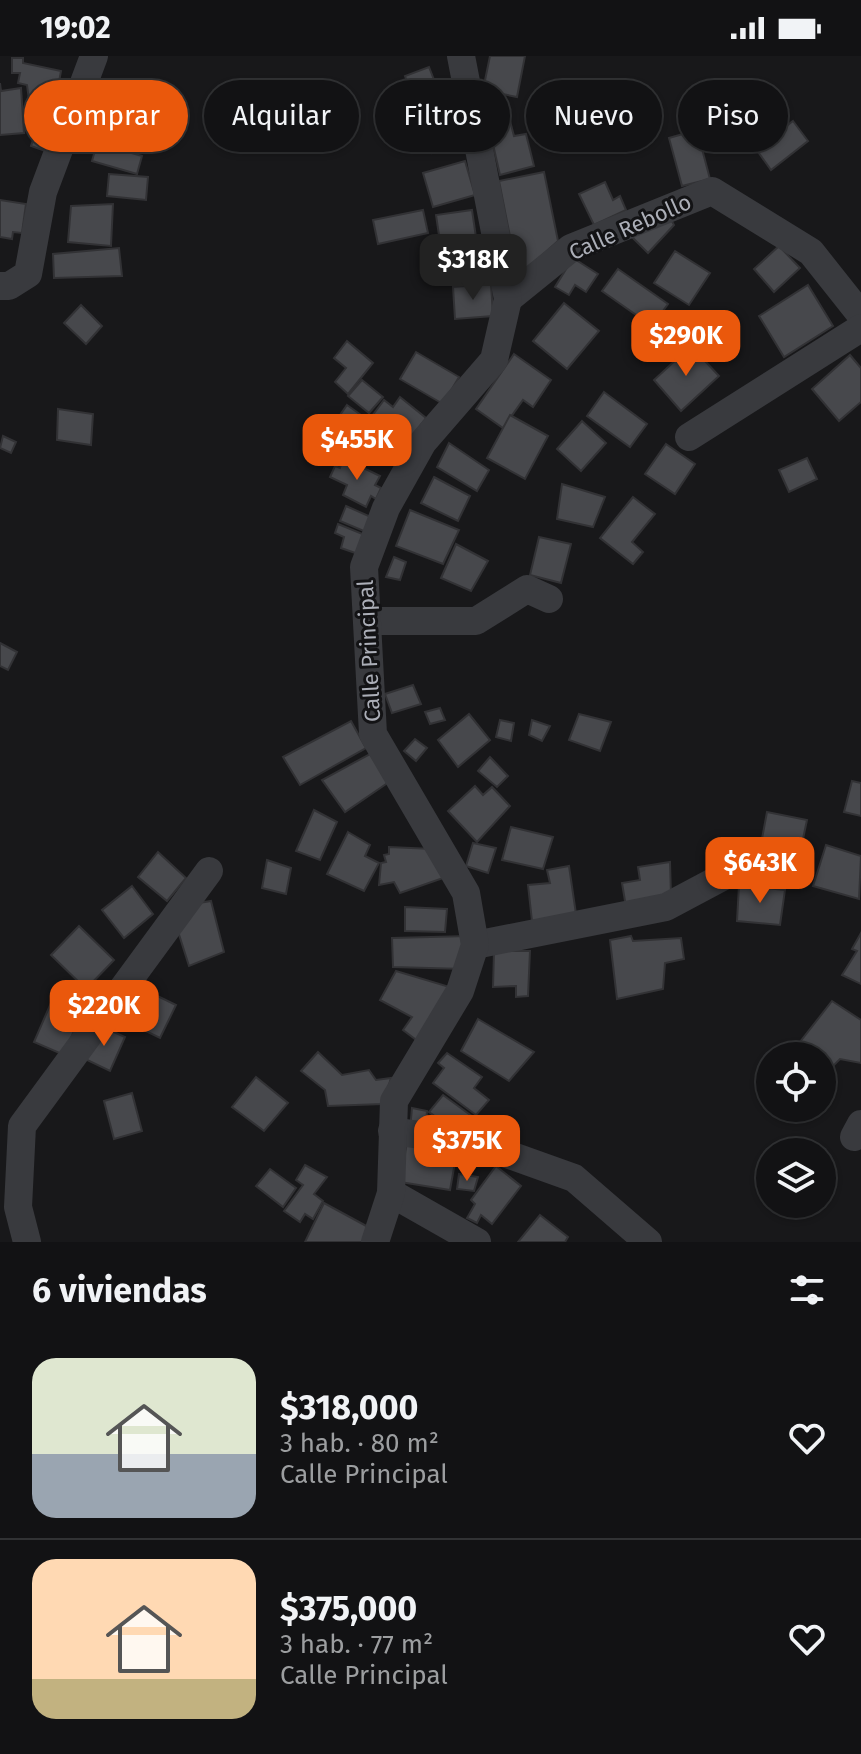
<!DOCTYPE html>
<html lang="es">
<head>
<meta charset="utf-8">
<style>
  body { margin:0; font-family:"Fira Sans",sans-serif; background:#1b1b1d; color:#f1f3f6; height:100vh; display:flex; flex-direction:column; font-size:30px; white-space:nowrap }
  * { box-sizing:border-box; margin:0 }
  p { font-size:26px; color:#9c9ea0 }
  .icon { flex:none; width:44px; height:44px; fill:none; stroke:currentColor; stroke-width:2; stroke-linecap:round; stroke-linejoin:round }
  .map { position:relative; height:1186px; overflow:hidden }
  .drawer { display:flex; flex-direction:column; background:#121214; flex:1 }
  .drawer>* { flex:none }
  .top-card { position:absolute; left:24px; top:24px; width:814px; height:72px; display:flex; gap:16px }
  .controls { position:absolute; left:756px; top:986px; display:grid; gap:16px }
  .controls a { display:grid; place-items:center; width:80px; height:80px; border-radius:50%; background:#121214; box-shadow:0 2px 6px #0004,0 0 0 2px #313234; font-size:40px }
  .price { position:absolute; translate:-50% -68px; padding:0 18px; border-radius:16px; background:#ea580c; color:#fff; font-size:26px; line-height:52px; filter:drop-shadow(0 2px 4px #0008) }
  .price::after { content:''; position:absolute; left:50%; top:48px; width:24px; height:18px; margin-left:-12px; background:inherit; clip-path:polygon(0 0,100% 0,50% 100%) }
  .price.current { background:#222; color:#fff }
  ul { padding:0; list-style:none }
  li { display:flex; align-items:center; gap:24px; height:200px; padding:0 32px }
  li+li { border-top:2px solid #313234 }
  li span { display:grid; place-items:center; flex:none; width:224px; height:160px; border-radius:24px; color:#555 }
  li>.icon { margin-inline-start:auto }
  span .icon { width:96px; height:96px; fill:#fffc; stroke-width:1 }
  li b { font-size:34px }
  h2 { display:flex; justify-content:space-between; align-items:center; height:96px; padding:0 32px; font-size:34px }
  .tag { padding:0 28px; border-radius:36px; background:#121214; box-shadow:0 2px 6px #0004,0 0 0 2px #313234; font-size:28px; line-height:72px }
  .tag.current { background:#ea580c; color:#fff }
  .status { display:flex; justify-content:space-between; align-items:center; height:56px; padding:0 40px; background:#121214; direction:ltr }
  .status svg { height:22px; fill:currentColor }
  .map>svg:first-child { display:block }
  .building { fill:#47484c; stroke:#323235; stroke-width:2 }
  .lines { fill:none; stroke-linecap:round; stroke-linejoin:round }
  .minor { stroke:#393a3e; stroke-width:28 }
  .labels { text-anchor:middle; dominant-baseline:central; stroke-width:6; stroke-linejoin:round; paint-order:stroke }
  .street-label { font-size:22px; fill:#acafb8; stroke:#131315 }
</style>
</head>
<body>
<div class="status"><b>19:02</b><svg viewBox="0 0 49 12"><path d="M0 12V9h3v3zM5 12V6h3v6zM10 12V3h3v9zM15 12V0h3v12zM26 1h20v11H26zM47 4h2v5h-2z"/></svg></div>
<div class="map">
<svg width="861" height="1186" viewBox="0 0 861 1186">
  <rect width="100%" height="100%" fill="#18181a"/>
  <g class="building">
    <polygon points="490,0 525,0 517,41 483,34"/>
    <polygon points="12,2 23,2 23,7 61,15 59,26 66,26 66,57 31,59 27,29 18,27 20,17 12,17"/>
    <polygon points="429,11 443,47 418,56 405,20"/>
    <polygon points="608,26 618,59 573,74 563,41"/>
    <polygon points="0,27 1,35 21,32 24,77 0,79"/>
    <polygon points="510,65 514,80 526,78 534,110 500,119 489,71"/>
    <polygon points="793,65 808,85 771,114 756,93"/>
    <polygon points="452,69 457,92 432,97 427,75"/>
    <polygon points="38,70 55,76 48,96 31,90"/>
    <polygon points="697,74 710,123 682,130 669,82"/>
    <polygon points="97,87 142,100 137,118 92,105"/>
    <polygon points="465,105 475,139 433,151 423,117"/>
    <polygon points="544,116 558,185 518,221 499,125"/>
    <polygon points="109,118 148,121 146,144 107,140"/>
    <polygon points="605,126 613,144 620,140 626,154 594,169 579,138"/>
    <polygon points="0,144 26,148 22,177 13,176 12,183 0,181"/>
    <polygon points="113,148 111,190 68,186 71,150"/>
    <polygon points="423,154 428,177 378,188 373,164"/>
    <polygon points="472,154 477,188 441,193 436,159"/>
    <polygon points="668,158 674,169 648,197 626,175"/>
    <polygon points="779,190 800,212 774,236 754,213"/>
    <polygon points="119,192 122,220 54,222 53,198"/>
    <polygon points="675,195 710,217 689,249 654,227"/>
    <polygon points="573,202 598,218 586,236 575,229 569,239 555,231"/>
    <polygon points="618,213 668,248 652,270 602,235"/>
    <polygon points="491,228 493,260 455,263 453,231"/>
    <polygon points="808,229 833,270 784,301 759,260"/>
    <polygon points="564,247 599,275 567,313 533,285"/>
    <polygon points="81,249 102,270 86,288 64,267"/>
    <polygon points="347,285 373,307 348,338 335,326 346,312 334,302"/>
    <polygon points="691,290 719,320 681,355 654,324"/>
    <polygon points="416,296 459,321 443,348 400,323"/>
    <polygon points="514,298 551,324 533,351 523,344 503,372 476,353"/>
    <polygon points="850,299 861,312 861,346 839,365 812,333"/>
    <polygon points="362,324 383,341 369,357 348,340"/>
    <polygon points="604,336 647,368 630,391 587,360"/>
    <polygon points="400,341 426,362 406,388 372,360 384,344 393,351"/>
    <polygon points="347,349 382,374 365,397 331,372"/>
    <polygon points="58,353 93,358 91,389 57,384"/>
    <polygon points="510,359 548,380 525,423 487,402"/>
    <polygon points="582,365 606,387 581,415 557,393"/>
    <polygon points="3,380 16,386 11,397 0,392"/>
    <polygon points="449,387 489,414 477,435 437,411"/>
    <polygon points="666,388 695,408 675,438 645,418"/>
    <polygon points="343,402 380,420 375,429 381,432 376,443 371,440 366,451 343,439 347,429 330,421 335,410 340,412"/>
    <polygon points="807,402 817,423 789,436 779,414"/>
    <polygon points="434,421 470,440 458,465 421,447"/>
    <polygon points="562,428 605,441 593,471 557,463"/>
    <polygon points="633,441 655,458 632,486 643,496 633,508 600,482"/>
    <polygon points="346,450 371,461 366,476 340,465"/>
    <polygon points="410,454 459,474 443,508 396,490"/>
    <polygon points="338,468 365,479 358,498 341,492 344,481 335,477"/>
    <polygon points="539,481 571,488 561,527 530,519"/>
    <polygon points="456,488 488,505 471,535 441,522"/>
    <polygon points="394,501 406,506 400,524 386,521"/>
    <polygon points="0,587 17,596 8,614 0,610"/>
    <polygon points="413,629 421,648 392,657 385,638"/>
    <polygon points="440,652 445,664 430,668 425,656"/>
    <polygon points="469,658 490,684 458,711 438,684"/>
    <polygon points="579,658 611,666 600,695 569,684"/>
    <polygon points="500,664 514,667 511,685 496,681"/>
    <polygon points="532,664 550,670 542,685 529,679"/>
    <polygon points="351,665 366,692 300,729 283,701"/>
    <polygon points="415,683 427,692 416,705 404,695"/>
    <polygon points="370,698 389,726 345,756 322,724"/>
    <polygon points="490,701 508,720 497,731 478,715"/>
    <polygon points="852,725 861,727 861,760 844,756"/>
    <polygon points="475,730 483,739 492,731 510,750 477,786 448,755"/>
    <polygon points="314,754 337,766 320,804 296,795"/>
    <polygon points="767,756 807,764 800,797 761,788"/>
    <polygon points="511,771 553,781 543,813 502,804"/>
    <polygon points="348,776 370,789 365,800 379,807 364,835 327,818"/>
    <polygon points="473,787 496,792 488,817 466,810"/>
    <polygon points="826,789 861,800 859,843 813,830"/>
    <polygon points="389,791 433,793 449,820 400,837 394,826 379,829 381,807 386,806 384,799 389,798"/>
    <polygon points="158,796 186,822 167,845 138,821"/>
    <polygon points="267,804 291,812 286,838 262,832"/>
    <polygon points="670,806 671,840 626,851 622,827 640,824 638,811"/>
    <polygon points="569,810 576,858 532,865 528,829 550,827 547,814"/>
    <polygon points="739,829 785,834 780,869 737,865"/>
    <polygon points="132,830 153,858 124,882 102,854"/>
    <polygon points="211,845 224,896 189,910 176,869 187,849"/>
    <polygon points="405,851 447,853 445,876 405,875"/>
    <polygon points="79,870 114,904 86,933 51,899"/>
    <polygon points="861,877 861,928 842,919 857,895 852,893"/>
    <polygon points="468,880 464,913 393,911 392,882"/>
    <polygon points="631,880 633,885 681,882 684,903 665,907 663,933 617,943 610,884"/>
    <polygon points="494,895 530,895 528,940 516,941 516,930 493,931"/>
    <polygon points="396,915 453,932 419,986 403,974 412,961 380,944"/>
    <polygon points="141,932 176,949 160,982 125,965"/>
    <polygon points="54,940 83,953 64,999 34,986"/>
    <polygon points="832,945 861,964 861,1007 840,1003 822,1021 822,1000 789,1000"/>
    <polygon points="478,963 534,996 509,1025 461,995"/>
    <polygon points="98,969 125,981 110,1015 83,1002"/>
    <polygon points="318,996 342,1019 369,1014 376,1024 391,1022 383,1048 328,1050 325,1034 301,1015"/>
    <polygon points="447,997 482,1021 474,1032 489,1044 476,1059 433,1027 444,1012 438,1007"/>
    <polygon points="256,1021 288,1047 264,1075 232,1051"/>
    <polygon points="132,1037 142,1075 114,1083 104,1045"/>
    <polygon points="443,1039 473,1061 460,1078 429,1056"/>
    <polygon points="412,1052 427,1055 425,1077 410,1074"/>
    <polygon points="407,1086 457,1095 450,1134 400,1126"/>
    <polygon points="305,1109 327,1121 314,1138 323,1145 313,1163 305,1158 300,1166 284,1155 303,1129 296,1124"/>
    <polygon points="496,1110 521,1130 492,1168 481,1159 477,1167 467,1162 475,1148 471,1144"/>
    <polygon points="270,1113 296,1132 283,1151 256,1130"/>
    <polygon points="459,1118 478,1121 474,1135 457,1133"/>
    <polygon points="324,1147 370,1172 362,1186 305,1186"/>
    <polygon points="540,1159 568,1181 565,1186 518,1186"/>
  </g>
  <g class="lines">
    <g class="minor">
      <polyline points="0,230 9,230 28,218 43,136 94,0"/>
      <polyline points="508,243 571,192 712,135 811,196 861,259"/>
      <polyline points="689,381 861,272"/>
      <polyline points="369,565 476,565 527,533 549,543"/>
      <polyline points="475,889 666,851 743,810 796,814"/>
      <polyline points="392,1075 476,1087 574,1122 648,1186"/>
      <polyline points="854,1081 861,1068"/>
      <polyline points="391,1137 477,1186"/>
      <polyline points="27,1186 18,1151 22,1070 209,815"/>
      <polyline points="375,1186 391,1137 394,1045 460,935 475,889 466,837 373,678 364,511 386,452 423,386 494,304 508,243 461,0"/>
    </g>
  </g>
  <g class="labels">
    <g class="street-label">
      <text transform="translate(630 171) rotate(-24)">Calle Rebollo</text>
      <text transform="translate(369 595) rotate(-93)">Calle Principal</text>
    </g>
  </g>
</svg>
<div class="controls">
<a><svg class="icon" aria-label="locate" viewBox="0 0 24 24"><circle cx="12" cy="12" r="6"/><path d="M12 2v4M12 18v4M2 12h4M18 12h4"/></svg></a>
<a><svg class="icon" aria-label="layers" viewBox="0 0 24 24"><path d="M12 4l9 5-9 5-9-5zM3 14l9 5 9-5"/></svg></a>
</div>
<b class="price current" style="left:473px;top:246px">$318K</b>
<b class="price" style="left:686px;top:322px">$290K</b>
<b class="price" style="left:357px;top:426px">$455K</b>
<b class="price" style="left:760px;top:849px">$643K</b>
<b class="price" style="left:104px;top:992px">$220K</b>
<b class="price" style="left:467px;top:1127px">$375K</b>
<div class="top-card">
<a class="tag current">Comprar</a>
<a class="tag">Alquilar</a>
<a class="tag">Filtros</a>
<a class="tag">Nuevo</a>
<a class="tag">Piso</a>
</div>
</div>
<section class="drawer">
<h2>6 viviendas<svg class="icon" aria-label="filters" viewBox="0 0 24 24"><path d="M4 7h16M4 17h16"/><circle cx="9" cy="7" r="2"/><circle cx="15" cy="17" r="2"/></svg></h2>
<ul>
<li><span style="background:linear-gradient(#dfe7d0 60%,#9aa5b1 0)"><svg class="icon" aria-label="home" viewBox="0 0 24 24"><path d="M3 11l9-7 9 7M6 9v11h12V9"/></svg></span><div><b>$318,000</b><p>3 hab. · 80 m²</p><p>Calle Principal</p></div><svg class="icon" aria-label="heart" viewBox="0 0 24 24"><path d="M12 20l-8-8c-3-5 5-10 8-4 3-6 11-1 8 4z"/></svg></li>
<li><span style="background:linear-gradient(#ffd9b3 75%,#c2b280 0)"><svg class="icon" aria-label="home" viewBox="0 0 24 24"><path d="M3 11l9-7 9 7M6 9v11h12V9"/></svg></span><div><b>$375,000</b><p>3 hab. · 77 m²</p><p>Calle Principal</p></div><svg class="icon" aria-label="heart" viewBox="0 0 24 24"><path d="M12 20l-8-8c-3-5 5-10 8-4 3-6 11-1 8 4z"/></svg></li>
</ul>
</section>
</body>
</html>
